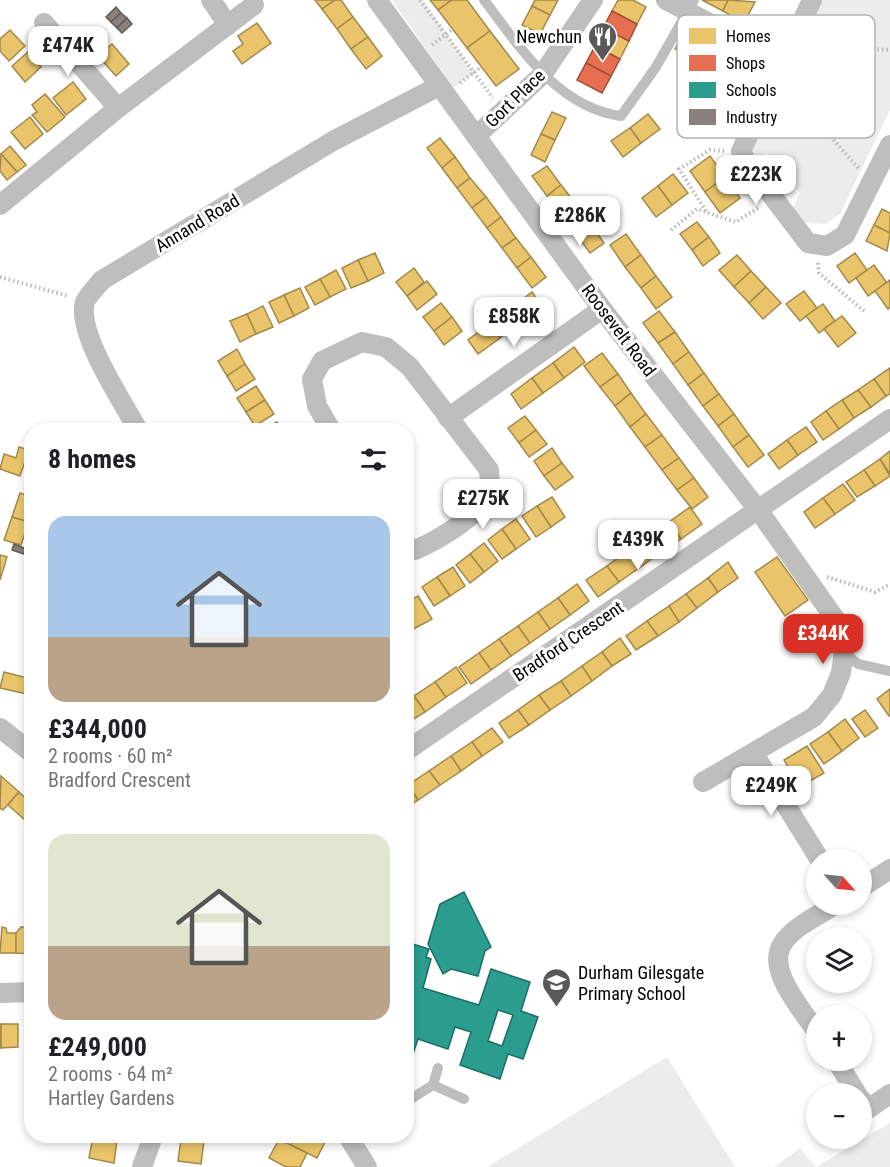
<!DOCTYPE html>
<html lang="en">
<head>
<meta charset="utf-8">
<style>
  body { margin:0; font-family:"Roboto Condensed",sans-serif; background:#f2f2f2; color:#202124; height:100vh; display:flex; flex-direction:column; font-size:22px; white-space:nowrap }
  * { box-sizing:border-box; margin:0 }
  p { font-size:20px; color:#757577 }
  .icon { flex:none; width:33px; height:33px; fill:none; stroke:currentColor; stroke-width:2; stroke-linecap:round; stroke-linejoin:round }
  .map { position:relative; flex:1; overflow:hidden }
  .drawer { position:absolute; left:24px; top:423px; width:390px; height:720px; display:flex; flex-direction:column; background:#fff; border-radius:24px; box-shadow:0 3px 9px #0003 }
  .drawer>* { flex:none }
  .needle { width:39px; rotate:117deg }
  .tools { position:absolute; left:806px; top:849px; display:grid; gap:12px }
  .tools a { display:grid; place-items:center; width:66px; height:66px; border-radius:50%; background:#fff; box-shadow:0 3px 9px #0003; font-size:30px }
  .price { position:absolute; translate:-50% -51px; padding:0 14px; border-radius:12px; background:#fff; color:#222; font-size:20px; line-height:39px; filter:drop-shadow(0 2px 3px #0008) }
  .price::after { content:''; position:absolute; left:50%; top:36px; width:18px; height:14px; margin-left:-9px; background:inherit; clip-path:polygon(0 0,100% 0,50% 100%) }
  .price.on { background:#d93025; color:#fff }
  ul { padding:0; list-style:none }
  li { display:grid; align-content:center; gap:12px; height:318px; padding:0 24px }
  li span { display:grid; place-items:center; height:186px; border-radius:18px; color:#555 }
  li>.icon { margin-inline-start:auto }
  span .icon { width:108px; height:108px; fill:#fffc; stroke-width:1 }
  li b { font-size:26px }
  h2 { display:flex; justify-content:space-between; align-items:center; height:72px; padding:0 24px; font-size:26px }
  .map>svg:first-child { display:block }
  .green { fill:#ececec }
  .homes { fill:#e9c46a; stroke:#a3894a; stroke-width:1.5 }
  .shops { fill:#e76f51; stroke:#a24e39; stroke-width:1.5 }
  .schools { fill:#2a9d8f; stroke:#1d6e64; stroke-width:1.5; fill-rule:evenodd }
  .industry { fill:#8a817c; stroke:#615a57; stroke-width:1.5 }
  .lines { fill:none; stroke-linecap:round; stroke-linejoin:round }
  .path { stroke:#b9b9b9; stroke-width:4; stroke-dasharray:1.5 3; stroke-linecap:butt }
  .service { stroke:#bebebe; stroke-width:10 }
  .minor { stroke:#bebebe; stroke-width:20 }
  .labels { text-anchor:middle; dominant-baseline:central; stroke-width:6; stroke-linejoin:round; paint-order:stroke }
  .poi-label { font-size:18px; fill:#000; stroke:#fff; text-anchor:end }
  .street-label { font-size:18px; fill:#000; stroke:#fff }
  .key { fill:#fff; stroke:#b2b2b2; stroke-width:1.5 }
  .key-label { font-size:16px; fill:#000 }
</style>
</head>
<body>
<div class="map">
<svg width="890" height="1167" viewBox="0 0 890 1167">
  <rect width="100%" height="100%" fill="#fff"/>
  <g class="green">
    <polygon points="392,0 423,0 474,73 453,88"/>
    <polygon points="818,0 890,0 890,110 840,214 825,224 800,222 791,212 800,193 766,152 758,165 749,153"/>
    <polygon points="667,1057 735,1167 487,1167"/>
    <polygon points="890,1123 890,1167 774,1167 800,1148 816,1167"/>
  </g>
  <g class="homes">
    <polygon points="315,0 335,0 322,9"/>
    <polygon points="335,0 341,0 353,17 337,29 322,9"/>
    <polygon points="430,0 452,0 438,10"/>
    <polygon points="452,0 467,0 490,31 467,48 438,10"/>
    <polygon points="535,0 558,0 550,15 532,6"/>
    <polygon points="618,0 633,0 646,7 637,24 612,11"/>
    <polygon points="702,0 728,0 723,11"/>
    <polygon points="728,0 755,2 744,23 723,11"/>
    <polygon points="532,6 550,15 540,34 522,25"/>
    <polygon points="353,17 368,37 351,49 337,29"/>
    <polygon points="257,23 271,43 242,64 233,51 243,44 238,36"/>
    <polygon points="603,28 629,41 620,59 595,46"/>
    <polygon points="10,30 25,46 9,61 0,51 0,39"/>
    <polygon points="490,31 519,69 496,86 467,48"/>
    <polygon points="684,31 706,42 697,60 675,49"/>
    <polygon points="368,37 382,56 366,69 351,49"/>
    <polygon points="112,44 129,64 116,76 98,56"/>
    <polygon points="28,52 41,67 25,82 12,66"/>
    <polygon points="73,82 86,99 66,115 53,98"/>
    <polygon points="45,94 65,117 47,132 32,115 37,112 32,105"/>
    <polygon points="552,112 566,118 555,140 541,134"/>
    <polygon points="648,114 660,129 641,143 630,128"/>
    <polygon points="30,117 43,134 25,149 11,132"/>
    <polygon points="630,128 641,143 623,157 611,141"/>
    <polygon points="541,134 555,140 545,162 531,155"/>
    <polygon points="440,138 455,157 442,168 427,148"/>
    <polygon points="10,146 26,165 17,172 1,154"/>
    <polygon points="1,154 17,172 7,180 0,171"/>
    <polygon points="710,156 725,177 705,192 690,171"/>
    <polygon points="455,157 470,178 457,188 442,168"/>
    <polygon points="547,166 561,185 547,196 532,176"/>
    <polygon points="673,174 688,193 672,205 658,186"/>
    <polygon points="725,177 740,198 720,213 705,192"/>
    <polygon points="470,178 486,197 472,208 457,188"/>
    <polygon points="561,185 576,204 561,215 547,196"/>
    <polygon points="658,186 672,205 656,217 642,198"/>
    <polygon points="486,197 501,217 487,228 472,208"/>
    <polygon points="576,204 590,223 576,234 561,215"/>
    <polygon points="882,209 890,213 890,233 874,225"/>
    <polygon points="501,217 516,238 502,248 487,228"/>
    <polygon points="697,222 709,237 692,250 680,234"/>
    <polygon points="590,223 604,243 590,253 576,234"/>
    <polygon points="874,225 890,233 887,251 866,241"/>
    <polygon points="626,234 641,255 625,267 610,245"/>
    <polygon points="709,237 720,253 703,266 692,250"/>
    <polygon points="516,238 531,257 517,268 502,248"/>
    <polygon points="375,253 384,273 368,281 358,260"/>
    <polygon points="855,253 867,270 849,283 837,266"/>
    <polygon points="641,255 656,276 641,288 625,267"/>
    <polygon points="737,255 751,271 734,287 719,270"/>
    <polygon points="531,257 546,277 532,288 517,268"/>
    <polygon points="358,260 368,281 351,288 342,268"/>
    <polygon points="874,265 887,283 868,296 856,278"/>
    <polygon points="414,268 424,282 407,296 396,282"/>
    <polygon points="336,270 346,289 330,297 320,279"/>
    <polygon points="751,271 766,287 749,303 734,287"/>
    <polygon points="656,276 672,297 656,309 641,288"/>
    <polygon points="320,279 330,297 315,305 305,287"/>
    <polygon points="890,280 890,307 888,309 875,291"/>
    <polygon points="427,281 437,294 417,310 407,296"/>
    <polygon points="766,287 781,303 763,319 749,303"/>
    <polygon points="300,288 309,308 294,316 284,295"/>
    <polygon points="804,291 817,308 800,321 786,304"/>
    <polygon points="532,292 542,306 521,322 511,308"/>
    <polygon points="284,295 294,316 279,323 269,302"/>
    <polygon points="441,303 452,317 434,331 423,317"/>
    <polygon points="823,304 835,321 819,333 806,316"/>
    <polygon points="263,306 273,327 256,334 247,314"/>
    <polygon points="511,308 521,322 500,338 489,324"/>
    <polygon points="659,311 675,332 658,343 643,323"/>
    <polygon points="247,314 256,334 240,342 230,321"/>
    <polygon points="842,316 856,333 838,347 824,329"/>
    <polygon points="452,317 462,331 444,345 434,331"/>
    <polygon points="489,324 500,338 478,354 468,340"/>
    <polygon points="675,332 689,352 673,364 658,343"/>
    <polygon points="574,347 585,362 564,378 553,363"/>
    <polygon points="237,349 245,364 227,376 218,361"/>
    <polygon points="689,352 704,373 688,385 673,364"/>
    <polygon points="602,353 618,374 600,387 584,366"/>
    <polygon points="553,363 564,378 543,393 532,378"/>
    <polygon points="245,364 255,379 236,391 227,376"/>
    <polygon points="890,368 890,394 886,396 874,379"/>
    <polygon points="704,373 719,394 703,406 688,385"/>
    <polygon points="618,374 631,393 615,406 600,387"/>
    <polygon points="532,378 543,393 521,409 511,394"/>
    <polygon points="874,379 886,396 871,407 858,390"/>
    <polygon points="256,386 265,400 246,412 237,398"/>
    <polygon points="858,390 871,407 854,418 842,400"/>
    <polygon points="631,393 646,414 630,427 615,406"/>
    <polygon points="719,394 734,414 718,426 703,406"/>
    <polygon points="265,400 274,414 255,426 246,412"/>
    <polygon points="842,400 854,418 839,429 826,411"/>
    <polygon points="826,411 839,429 823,440 811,422"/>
    <polygon points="646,414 662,435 645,447 630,427"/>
    <polygon points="734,414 749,435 733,447 718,426"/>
    <polygon points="525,416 536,430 519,443 508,428"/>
    <polygon points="277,422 282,430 261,430"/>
    <polygon points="806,427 817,442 798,455 787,440"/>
    <polygon points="536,430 547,444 529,457 519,443"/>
    <polygon points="662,435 679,458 662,470 645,447"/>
    <polygon points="749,435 764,455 748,467 733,447"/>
    <polygon points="787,440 798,455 779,469 768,454"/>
    <polygon points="19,447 29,450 20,476 0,469 4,454 16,458"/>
    <polygon points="552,448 562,463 544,476 534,461"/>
    <polygon points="890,451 890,474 880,459"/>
    <polygon points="679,458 694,478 677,490 662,470"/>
    <polygon points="880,459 890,476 875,486 864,470"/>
    <polygon points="562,463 573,477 555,490 544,476"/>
    <polygon points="864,470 875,486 857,497 846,482"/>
    <polygon points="694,478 708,497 692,509 677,490"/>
    <polygon points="843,484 855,500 835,514 823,498"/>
    <polygon points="20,493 32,497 28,522 12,517"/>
    <polygon points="552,497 565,517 551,527 537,506"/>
    <polygon points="823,498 835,514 815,528 804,512"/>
    <polygon points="537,506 551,527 536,537 522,516"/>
    <polygon points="690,507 702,524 681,539 669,522"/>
    <polygon points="12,517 32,523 32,532 26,530 21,545 4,540"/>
    <polygon points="516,519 530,539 516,549 502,529"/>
    <polygon points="669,522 681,539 660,553 648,536"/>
    <polygon points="502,529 516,549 502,559 488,540"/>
    <polygon points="648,536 660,553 639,568 628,551"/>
    <polygon points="484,543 498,561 484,572 470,554"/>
    <polygon points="628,551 639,568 619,582 607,566"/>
    <polygon points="470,554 484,572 470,583 456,565"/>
    <polygon points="0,555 7,557 0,580"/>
    <polygon points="777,557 808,600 785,616 755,572"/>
    <polygon points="728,562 738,578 718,592 708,578"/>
    <polygon points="607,566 619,582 598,597 586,580"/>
    <polygon points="453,567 465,586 450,596 437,577"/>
    <polygon points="437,577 450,596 434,606 422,587"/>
    <polygon points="708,578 718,592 697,608 686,594"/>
    <polygon points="577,584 589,601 570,615 558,598"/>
    <polygon points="686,594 697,608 679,622 669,606"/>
    <polygon points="418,596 432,619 410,631 406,624 406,603"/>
    <polygon points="558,598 570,615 550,629 538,612"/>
    <polygon points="669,606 679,622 658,636 647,621"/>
    <polygon points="538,612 550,629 530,643 518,626"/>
    <polygon points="647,621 658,636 636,650 626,636"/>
    <polygon points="518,626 530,643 511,656 499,639"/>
    <polygon points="620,638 631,654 612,666 602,652"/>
    <polygon points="499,639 511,656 491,670 479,653"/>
    <polygon points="602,652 612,666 592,681 582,666"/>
    <polygon points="479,653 491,670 471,684 459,667"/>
    <polygon points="582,666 592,681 571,696 561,681"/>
    <polygon points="456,667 467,683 446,697 435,682"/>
    <polygon points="4,672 31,679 27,694 0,688"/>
    <polygon points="31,679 32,679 32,696 27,694"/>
    <polygon points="561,681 571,696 550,710 539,695"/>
    <polygon points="435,682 446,697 425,712 414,696"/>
    <polygon points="890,689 890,716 889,716 877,699"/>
    <polygon points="539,695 550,710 529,725 518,710"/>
    <polygon points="414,696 425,712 406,724 406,701"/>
    <polygon points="518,710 529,725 509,738 499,723"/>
    <polygon points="865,710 878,728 865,737 852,719"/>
    <polygon points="845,719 859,738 842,751 828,732"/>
    <polygon points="492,728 503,742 482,756 472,742"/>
    <polygon points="828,732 842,751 824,764 810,744"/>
    <polygon points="472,742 482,756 461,771 451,756"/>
    <polygon points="807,746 824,773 800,787 784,760"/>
    <polygon points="451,756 461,771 440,785 429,771"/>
    <polygon points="429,771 440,785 418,800 408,785"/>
    <polygon points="1,776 19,792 3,810 0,808"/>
    <polygon points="408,785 418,800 406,808 406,786"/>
    <polygon points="19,792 32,804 32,815 26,821 8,805"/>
    <polygon points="2,927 6,928 7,933 16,933 16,953 0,953"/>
    <polygon points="21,927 32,927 32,954 16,953 16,933"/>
    <polygon points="32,1023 32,1047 26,1047 26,1024"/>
    <rect x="0" y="1024" width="1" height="24"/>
    <polygon points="1,1024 18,1024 18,1047 1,1048"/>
    <polygon points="93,1136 117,1140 114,1163 89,1158"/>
    <polygon points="93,1136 118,1136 117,1140"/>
    <polygon points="181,1136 205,1136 204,1141 181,1139"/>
    <polygon points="296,1136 318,1136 326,1140 317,1158 291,1145"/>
    <polygon points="181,1139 204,1141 201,1164 178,1161"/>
    <polygon points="279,1139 307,1153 300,1167 286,1167 269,1158"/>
  </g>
  <g class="shops">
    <polygon points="612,11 637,24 629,41 603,28"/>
    <polygon points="595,46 620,59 611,76 586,63"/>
    <polygon points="586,63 611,76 602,93 577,80"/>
  </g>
  <g class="schools">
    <polygon points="464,892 491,947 485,951 478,976 451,969 443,974 428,944 440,904"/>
    <path d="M406,942L429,949L426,957L431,959L423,988L479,1005L491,969L530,982L521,1011L538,1017L523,1059L508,1054L500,1079L460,1065L471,1032L455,1027L448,1049L418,1039L406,1075V998L409,990L406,989ZM498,1010L513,1015L502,1046L488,1041Z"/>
  </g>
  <g class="industry">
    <polygon points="116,7 121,13 111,22 106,17"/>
    <polygon points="121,13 127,18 117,28 111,22"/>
    <polygon points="127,18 132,24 122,33 117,28"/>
    <polygon points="14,544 26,549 24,554 12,550"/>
  </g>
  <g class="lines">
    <g class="path">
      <polyline points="420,0 493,98"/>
      <polyline points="432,45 453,29"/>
      <polyline points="810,46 890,50"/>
      <polyline points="460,83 481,67"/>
      <polyline points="789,89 859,169"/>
      <polyline points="706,211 679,169 710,150 724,151"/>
      <polyline points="671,230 697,209 736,222 758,208"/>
      <polyline points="818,263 819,273 864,311"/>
      <polyline points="0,277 68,296"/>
      <polyline points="827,577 875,592 890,584"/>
    </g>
    <g class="service">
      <path d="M484,0C520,47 557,107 621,116L656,67L694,0"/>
      <polyline points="844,652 858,664 890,671"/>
      <polyline points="433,1085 464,1099"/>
      <polyline points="406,1102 433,1085 438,1068"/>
    </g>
    <g class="minor">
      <polyline points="211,0 228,25"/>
      <polyline points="377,0 602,309 759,511 838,623 845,644 841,673 832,695 814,717 703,782"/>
      <polyline points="666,0 782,62"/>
      <polyline points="812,0 741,151 747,163 808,243 827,246 845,235 890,145"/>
      <polyline points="44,23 118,108"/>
      <polyline points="71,51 89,36"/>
      <polyline points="476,136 542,75 593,0"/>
      <polyline points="0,205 118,108 254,5"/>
      <polyline points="448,418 602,309"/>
      <path d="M138,430C123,402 76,333 85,302C88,295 97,286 102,280L333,141L439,86"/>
      <path d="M331,430L317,406L312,379L322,361L362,342L386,347L410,367L489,470C489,476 491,484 490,489C486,513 436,541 415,550L406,547"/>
      <polyline points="0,728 32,753"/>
      <polyline points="406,751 890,419"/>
      <polyline points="754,754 820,860"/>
      <polyline points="861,888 890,869"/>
      <polyline points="0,993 32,992"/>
      <path d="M816,1031C802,1009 765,969 783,943C794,926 820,915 836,904"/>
      <polyline points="836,1060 857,1094"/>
      <polyline points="861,1099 868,1109 890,1094"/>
      <polyline points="348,1136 367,1167"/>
      <polyline points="142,1167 153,1136"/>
    </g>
  </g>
  <defs>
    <symbol id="restaurant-pin" viewBox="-11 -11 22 30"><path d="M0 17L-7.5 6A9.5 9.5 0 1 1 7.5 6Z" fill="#595959" stroke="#fff"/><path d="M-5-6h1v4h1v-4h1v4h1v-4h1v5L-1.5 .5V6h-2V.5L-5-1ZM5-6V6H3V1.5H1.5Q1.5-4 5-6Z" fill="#fff"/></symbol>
    <symbol id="school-pin" viewBox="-11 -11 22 30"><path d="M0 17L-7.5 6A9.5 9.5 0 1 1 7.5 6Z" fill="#595959" stroke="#fff"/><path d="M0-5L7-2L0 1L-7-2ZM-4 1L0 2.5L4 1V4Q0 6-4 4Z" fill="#fff"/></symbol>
  </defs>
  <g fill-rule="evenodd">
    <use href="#restaurant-pin" x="586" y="20" width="33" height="45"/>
    <use href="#school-pin" x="540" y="966" width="33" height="45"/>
  </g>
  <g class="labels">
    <g class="poi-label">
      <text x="582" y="36">Newchun</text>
      <text x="578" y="972" text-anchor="start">Durham Gilesgate<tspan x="578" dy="21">Primary School</tspan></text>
    </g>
    <g class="street-label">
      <text transform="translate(515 98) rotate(-44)">Gort Place</text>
      <text transform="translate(197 223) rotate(-31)">Annand Road</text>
      <text transform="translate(619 330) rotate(53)">Roosevelt Road</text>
      <text transform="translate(568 641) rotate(-34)">Bradford Crescent</text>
    </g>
  </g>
  <rect x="677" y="15" width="198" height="123" rx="9" class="key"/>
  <rect x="689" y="28" width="27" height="16" fill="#e9c46a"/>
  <rect x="689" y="55" width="27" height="16" fill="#e76f51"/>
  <rect x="689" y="82" width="27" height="16" fill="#2a9d8f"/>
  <rect x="689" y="109" width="27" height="16" fill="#8a817c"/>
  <g class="key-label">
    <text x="726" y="42">Homes</text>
    <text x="726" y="69">Shops</text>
    <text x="726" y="96">Schools</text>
    <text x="726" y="123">Industry</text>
  </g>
</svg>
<div class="tools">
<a><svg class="needle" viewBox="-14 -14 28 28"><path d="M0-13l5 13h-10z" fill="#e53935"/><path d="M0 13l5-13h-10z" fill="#757577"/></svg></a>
<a><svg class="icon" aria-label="layers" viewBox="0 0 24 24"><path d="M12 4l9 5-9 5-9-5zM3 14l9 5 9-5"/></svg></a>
<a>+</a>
<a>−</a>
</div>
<b class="price" style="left:68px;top:77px">£474K</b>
<b class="price" style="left:756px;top:206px">£223K</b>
<b class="price" style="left:580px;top:247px">£286K</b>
<b class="price" style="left:514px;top:348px">£858K</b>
<b class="price" style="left:483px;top:530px">£275K</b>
<b class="price" style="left:638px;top:571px">£439K</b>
<b class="price on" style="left:823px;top:665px">£344K</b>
<b class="price" style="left:771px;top:817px">£249K</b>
<section class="drawer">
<h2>8 homes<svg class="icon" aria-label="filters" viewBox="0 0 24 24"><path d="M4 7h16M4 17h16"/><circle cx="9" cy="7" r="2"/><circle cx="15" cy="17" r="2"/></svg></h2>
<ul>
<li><span style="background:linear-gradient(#a9c7e8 65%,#b9a48a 0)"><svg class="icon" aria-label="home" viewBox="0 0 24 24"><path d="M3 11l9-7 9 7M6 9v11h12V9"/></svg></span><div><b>£344,000</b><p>2 rooms · 60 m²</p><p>Bradford Crescent</p></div></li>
<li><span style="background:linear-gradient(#dfe7d0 60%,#b9a48a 0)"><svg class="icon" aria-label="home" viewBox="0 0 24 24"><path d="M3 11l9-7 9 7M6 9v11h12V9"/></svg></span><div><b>£249,000</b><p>2 rooms · 64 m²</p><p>Hartley Gardens</p></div></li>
</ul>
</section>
</div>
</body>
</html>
